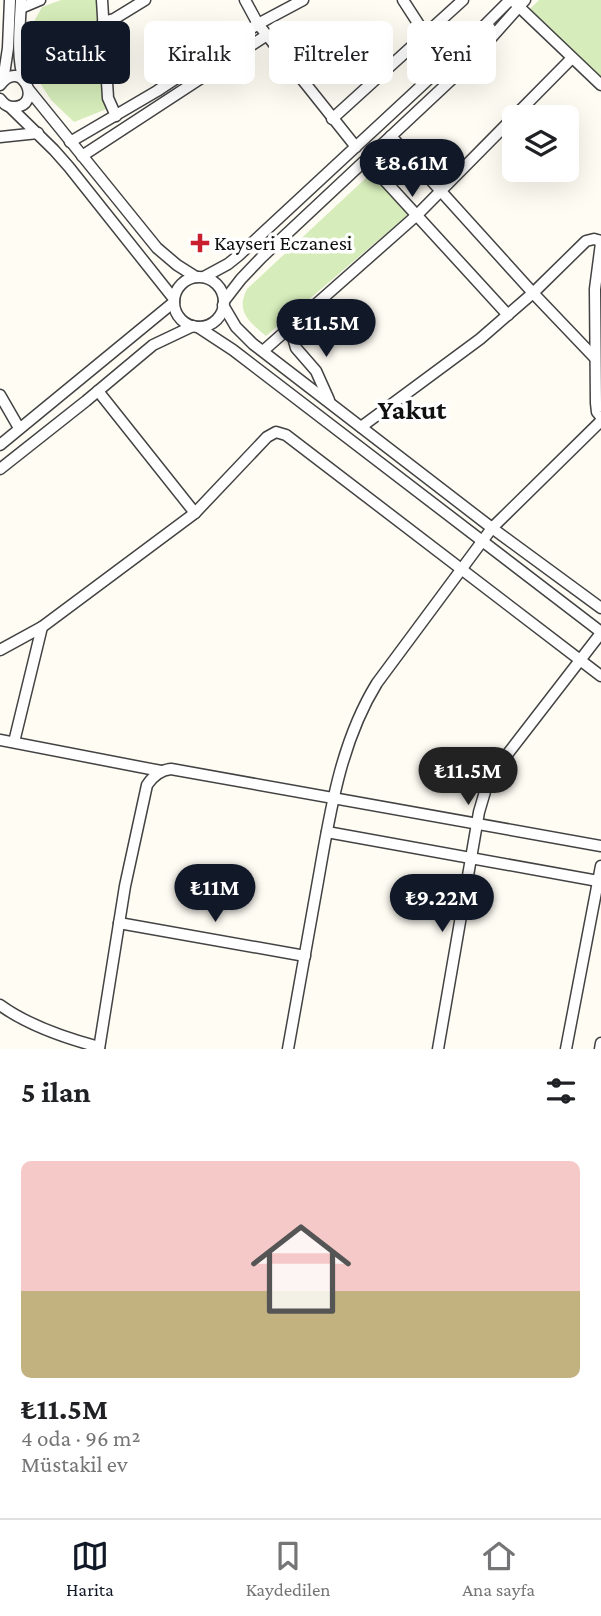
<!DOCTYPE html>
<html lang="tr">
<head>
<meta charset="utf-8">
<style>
  body { margin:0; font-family:"Crimson Pro",serif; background:#f6f6f6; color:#202124; height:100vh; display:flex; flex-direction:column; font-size:26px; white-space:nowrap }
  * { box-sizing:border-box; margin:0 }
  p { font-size:23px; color:#757577 }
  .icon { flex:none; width:38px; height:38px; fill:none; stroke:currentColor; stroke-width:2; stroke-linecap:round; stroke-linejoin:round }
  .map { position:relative; height:1049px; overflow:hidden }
  .panel { display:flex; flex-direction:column; background:#fff; flex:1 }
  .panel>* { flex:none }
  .banner { position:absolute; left:21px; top:21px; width:560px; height:63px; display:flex; gap:14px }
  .fabs { position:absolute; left:502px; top:105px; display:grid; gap:14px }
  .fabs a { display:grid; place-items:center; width:77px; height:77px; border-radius:10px; background:#fff; box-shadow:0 7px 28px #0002; font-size:35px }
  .price { position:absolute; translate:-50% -60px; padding:0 16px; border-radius:24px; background:#111827; color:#fff; font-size:23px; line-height:46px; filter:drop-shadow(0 2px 4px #0008) }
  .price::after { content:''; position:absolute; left:50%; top:42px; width:21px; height:16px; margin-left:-10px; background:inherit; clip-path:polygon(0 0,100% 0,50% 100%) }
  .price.active { background:#222; color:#fff }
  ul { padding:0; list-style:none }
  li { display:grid; align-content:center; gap:14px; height:371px; padding:0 21px }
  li+li { border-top:2px solid #e0e0e0 }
  li span { display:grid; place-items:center; height:217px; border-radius:10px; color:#555 }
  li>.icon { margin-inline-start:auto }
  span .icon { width:126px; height:126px; fill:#fffc; stroke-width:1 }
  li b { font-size:30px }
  h2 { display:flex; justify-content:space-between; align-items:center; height:84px; padding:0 21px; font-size:30px }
  .pill { padding:0 24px; border-radius:10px; background:#fff; box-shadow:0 7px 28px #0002; font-size:24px; line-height:63px }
  .pill.active { background:#111827; color:#fff }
  .menu { display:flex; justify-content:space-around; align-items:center; height:98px; border-top:2px solid #e0e0e0; background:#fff; font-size:19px; color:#757577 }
  .menu a { display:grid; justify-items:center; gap:4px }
  .menu .active { color:#111827 }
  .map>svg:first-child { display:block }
  .green { fill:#d6ecba }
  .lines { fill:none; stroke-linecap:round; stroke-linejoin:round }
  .minor-casing { stroke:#434343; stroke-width:13 }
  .minor { stroke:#fff; stroke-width:10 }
  .poi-dot { fill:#c9202f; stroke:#fff; stroke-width:2.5 }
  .labels { text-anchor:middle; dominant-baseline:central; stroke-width:7; stroke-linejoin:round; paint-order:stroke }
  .poi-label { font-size:21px; fill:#101010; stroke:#fff; text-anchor:start }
  .district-label { font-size:28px; font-weight:bold; fill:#101010; stroke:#fff }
</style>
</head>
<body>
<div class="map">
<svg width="601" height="1049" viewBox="0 0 601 1049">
  <rect width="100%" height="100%" fill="#fffcf4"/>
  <g class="green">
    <polygon points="61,0 97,0 109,108 74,122 51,100 33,72 31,27 42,7"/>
    <polygon points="539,0 601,0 601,77 528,11"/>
    <path d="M374,175L410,213L266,336C250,322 235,312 247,289L367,177Z"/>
  </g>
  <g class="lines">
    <defs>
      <g id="minor">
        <path d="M21,0C20,27 16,55 24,81"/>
        <polyline points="102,0 108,98 116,116"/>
        <polyline points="245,0 258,24 356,147"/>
        <polyline points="403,0 425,34"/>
        <polyline points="515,3 601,85"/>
        <polyline points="21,8 40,0"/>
        <polyline points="103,22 114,19 145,0"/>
        <polyline points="3,81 8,48 10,0"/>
        <path d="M0,85C22,56 44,106 14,107C7,107 4,104 0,99"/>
        <polyline points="29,90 157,248 177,265 196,277"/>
        <polyline points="10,107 54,150 69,167 174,299"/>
        <polyline points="332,119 463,0"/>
        <polyline points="391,136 533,293 595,358"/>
        <polyline points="0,137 38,133"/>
        <polyline points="70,142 157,91 258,24 303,0"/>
        <polyline points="82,156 267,35"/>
        <polyline points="366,160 508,315"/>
        <polyline points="601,243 595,289 596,403 597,412 601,417"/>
        <polyline points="204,277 228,264 238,256 459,51 510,0"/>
        <circle cx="199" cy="302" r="25"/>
        <polyline points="224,301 241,279 262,257 468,64 525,0"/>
        <polyline points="223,305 236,327 253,344 492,528 601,608"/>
        <polyline points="198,327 233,350 601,632"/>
        <polyline points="290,327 296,348 316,371 329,400"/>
        <polyline points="263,351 417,215 572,58"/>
        <polyline points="98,391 195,513"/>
        <polyline points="0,395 19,428"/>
        <polyline points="361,427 480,339 533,293 586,241 594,239 601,241"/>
        <polyline points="0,445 174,302"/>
        <polyline points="0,469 86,401 153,345 193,326"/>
        <polyline points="0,650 42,627"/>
        <polyline points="0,740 161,771"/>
        <polyline points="14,742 42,627 195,513 267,437 276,432 286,435 601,676"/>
        <polyline points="327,832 598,881"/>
        <polyline points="119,923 305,956"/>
        <path d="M0,1005C29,1026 65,1038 99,1047"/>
        <path d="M99,1049L125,886L147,785C153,776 160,770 171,769L601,846"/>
        <path d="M288,1049C298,993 308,937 318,881C330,813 340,743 377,683L492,528L601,421"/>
        <polyline points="438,1049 479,812 489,778 601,633"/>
        <polyline points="566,1049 601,866"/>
        <polyline points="600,1049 601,1043"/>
      </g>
    </defs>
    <use href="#minor" class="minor-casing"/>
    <use href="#minor" class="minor"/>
  </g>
  <path class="poi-dot" d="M196.5 232.5h7v7h7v7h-7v7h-7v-7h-7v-7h7z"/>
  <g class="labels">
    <g class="poi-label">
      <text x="214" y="243">Kayseri Eczanesi</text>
    </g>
    <g class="district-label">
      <text x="412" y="409">Yakut</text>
    </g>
  </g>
</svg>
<div class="fabs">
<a><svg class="icon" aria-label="layers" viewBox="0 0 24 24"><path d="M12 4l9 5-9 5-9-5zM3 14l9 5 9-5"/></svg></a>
</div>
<b class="price" style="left:412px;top:199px">₺8.61M</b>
<b class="price" style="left:326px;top:359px">₺11.5M</b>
<b class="price active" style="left:468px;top:807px">₺11.5M</b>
<b class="price" style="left:215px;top:924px">₺11M</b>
<b class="price" style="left:442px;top:934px">₺9.22M</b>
<div class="banner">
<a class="pill active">Satılık</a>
<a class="pill">Kiralık</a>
<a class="pill">Filtreler</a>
<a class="pill">Yeni</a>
</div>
</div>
<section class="panel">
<h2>5 ilan<svg class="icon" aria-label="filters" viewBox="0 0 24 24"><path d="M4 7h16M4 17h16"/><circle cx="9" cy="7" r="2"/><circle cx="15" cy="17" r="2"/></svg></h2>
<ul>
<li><span style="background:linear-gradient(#f6c9c9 60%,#c2b280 0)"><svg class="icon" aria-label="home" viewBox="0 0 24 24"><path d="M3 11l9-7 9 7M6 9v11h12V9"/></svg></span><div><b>₺11.5M</b><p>4 oda · 96 m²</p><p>Müstakil ev</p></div></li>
</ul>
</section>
<nav class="menu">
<a class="active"><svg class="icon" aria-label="map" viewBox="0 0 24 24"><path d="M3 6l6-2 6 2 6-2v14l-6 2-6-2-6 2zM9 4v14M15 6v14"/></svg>Harita</a>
<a><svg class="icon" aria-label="saved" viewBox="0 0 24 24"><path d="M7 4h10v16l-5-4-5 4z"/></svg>Kaydedilen</a>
<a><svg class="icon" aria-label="home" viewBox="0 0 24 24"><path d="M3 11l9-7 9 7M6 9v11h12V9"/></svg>Ana sayfa</a>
</nav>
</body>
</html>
